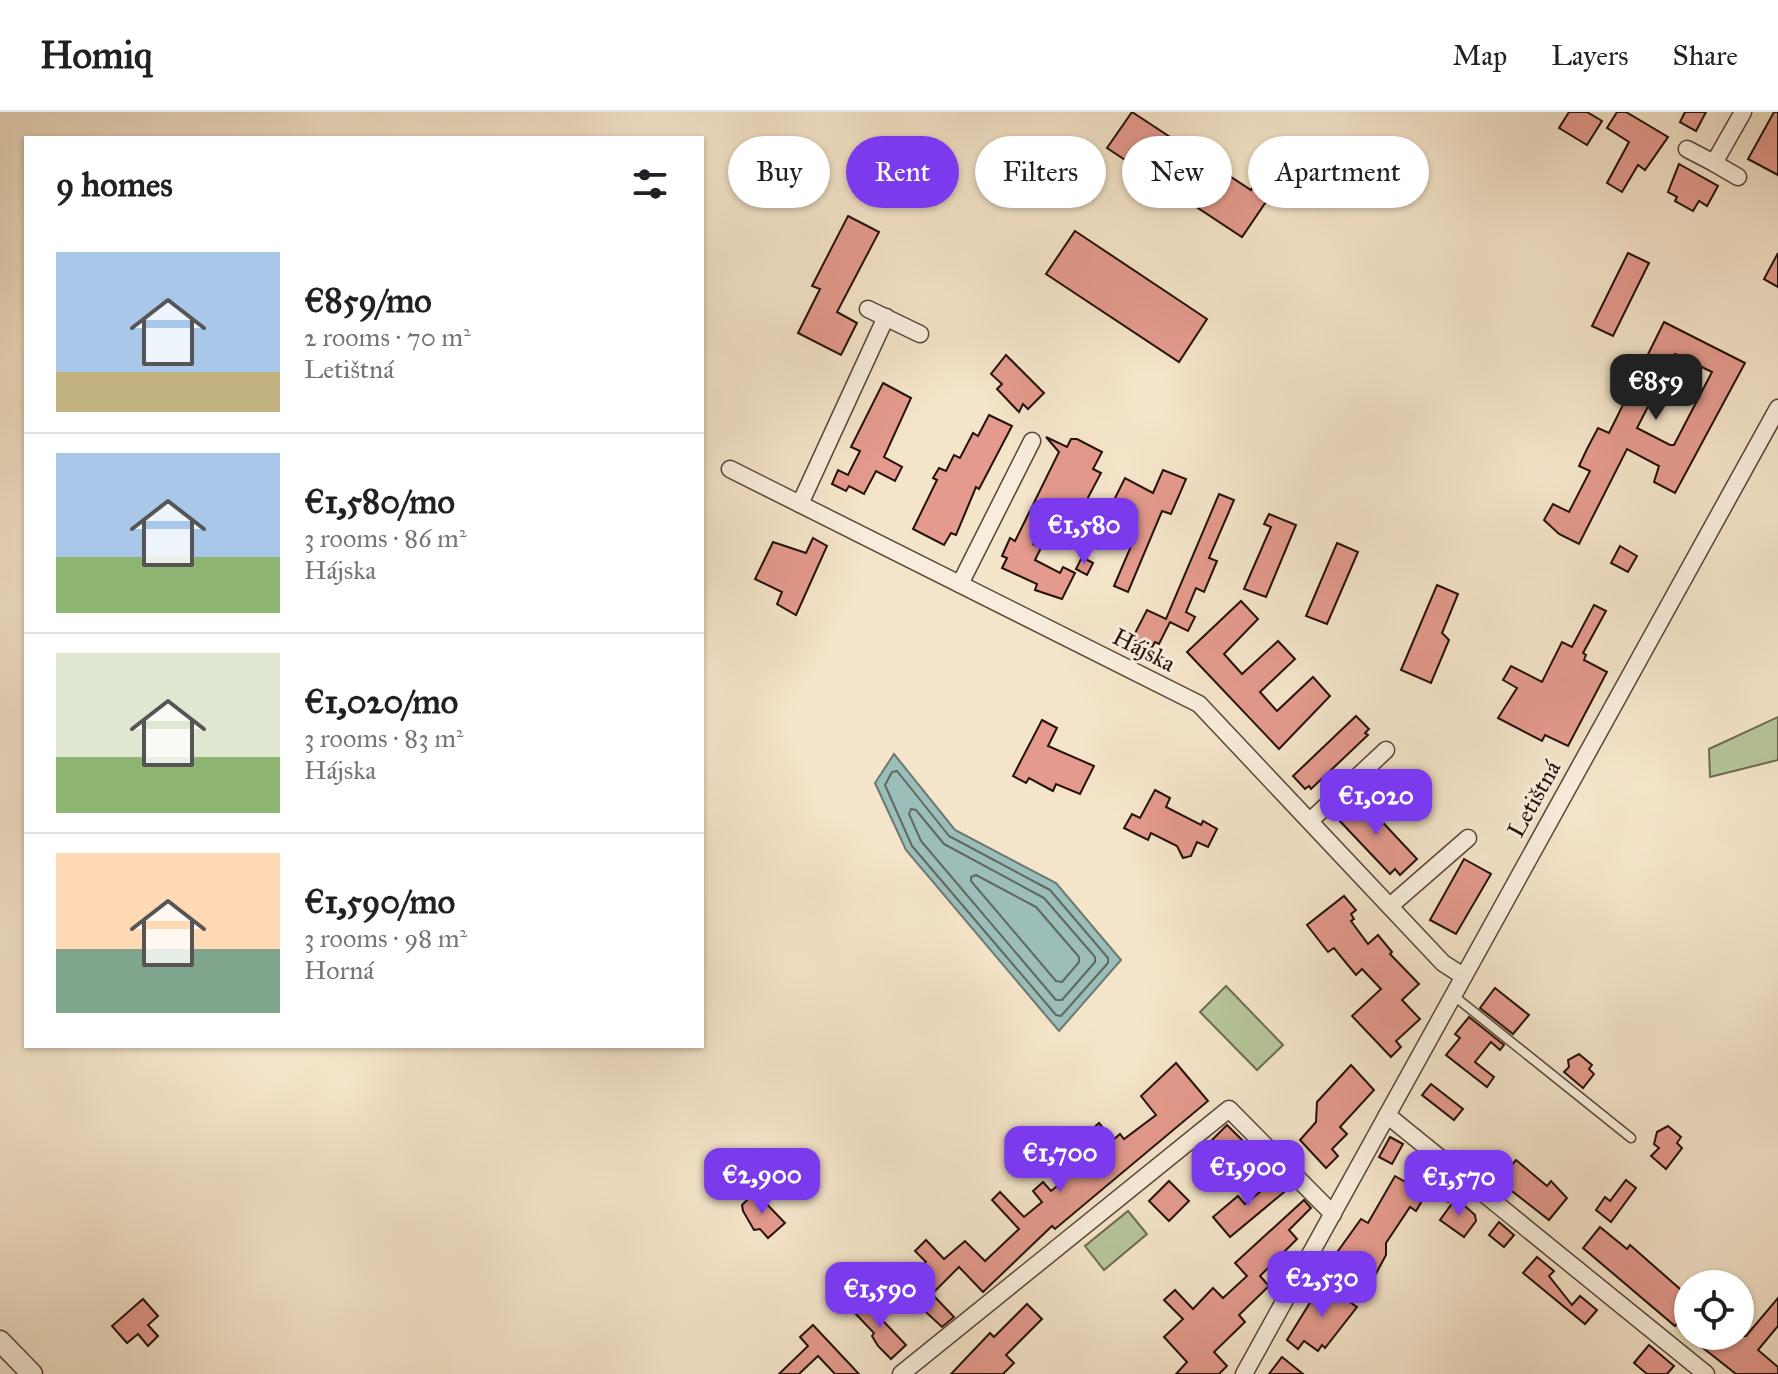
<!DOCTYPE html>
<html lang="en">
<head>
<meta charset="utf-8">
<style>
  body { margin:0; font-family:"IM FELL Great Primer",serif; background:#f2f2f2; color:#202124; height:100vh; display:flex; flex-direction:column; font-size:30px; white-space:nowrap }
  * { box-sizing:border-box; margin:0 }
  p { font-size:26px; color:#757577 }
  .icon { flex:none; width:44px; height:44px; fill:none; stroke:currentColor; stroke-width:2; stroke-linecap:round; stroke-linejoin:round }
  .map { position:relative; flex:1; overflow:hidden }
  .sheet { position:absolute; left:24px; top:24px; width:680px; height:912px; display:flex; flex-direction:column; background:#fff; border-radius:0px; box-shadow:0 2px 6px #0004 }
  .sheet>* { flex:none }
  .guide { position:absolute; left:728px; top:24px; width:760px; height:72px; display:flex; gap:16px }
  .fabs { position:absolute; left:1674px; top:1158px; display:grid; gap:16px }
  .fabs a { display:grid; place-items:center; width:80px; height:80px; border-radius:50%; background:#fff; box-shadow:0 2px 6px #0004; font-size:40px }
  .price { position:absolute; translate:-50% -68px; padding:0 18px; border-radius:16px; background:#7c3aed; color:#fff; font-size:26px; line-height:52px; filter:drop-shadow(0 2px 4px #0008) }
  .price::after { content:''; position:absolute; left:50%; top:48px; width:24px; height:18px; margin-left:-12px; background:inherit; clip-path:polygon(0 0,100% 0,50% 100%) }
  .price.selected { background:#222; color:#fff }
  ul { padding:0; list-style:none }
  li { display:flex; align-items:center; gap:24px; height:200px; padding:0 32px }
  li+li { border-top:2px solid #e0e0e0 }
  li span { display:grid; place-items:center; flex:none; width:224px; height:160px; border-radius:0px; color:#555 }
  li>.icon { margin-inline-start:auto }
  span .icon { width:96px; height:96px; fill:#fffc; stroke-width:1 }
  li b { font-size:34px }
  h2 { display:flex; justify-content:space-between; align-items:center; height:96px; padding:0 32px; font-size:34px }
  .tag { padding:0 28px; border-radius:36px; background:#fff; box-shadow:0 2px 6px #0004; font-size:28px; line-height:72px }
  .tag.selected { background:#7c3aed; color:#fff }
  header { display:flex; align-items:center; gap:48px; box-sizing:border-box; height:112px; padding:0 40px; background:#fff; border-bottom:2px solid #e0e0e0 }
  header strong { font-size:38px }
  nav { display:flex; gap:44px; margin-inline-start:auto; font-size:28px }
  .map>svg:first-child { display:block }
  .green { fill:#b7c59a; stroke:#6e6b51; stroke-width:2 }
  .water { fill:#9cbeb9; stroke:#6c7972; stroke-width:2 }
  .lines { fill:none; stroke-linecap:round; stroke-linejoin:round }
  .shore { stroke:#606860; stroke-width:2 }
  .building { fill:#e49a8d; stroke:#241108; stroke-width:2; fill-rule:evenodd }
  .service-casing { stroke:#584638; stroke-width:11 }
  .minor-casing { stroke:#584638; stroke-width:19 }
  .tertiary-casing { stroke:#584638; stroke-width:23 }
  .service { stroke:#f8eddc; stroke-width:8 }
  .minor { stroke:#f8eddc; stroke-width:16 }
  .tertiary { stroke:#f8eddc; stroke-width:20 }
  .labels { text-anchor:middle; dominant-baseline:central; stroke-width:6; stroke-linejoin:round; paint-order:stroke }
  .street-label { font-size:24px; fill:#241108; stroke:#f8eddc }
</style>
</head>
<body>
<header>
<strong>Homiq</strong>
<nav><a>Map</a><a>Layers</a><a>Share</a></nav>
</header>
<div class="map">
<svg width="1778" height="1262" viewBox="0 0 1778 1262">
  <rect width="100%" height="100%" fill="#f4e4c9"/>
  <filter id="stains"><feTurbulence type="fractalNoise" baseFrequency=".0025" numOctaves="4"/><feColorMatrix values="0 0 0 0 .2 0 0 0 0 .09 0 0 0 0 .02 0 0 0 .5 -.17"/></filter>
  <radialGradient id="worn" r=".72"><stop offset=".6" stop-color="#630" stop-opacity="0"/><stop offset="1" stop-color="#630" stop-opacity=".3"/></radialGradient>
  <g class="green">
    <polygon points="1778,605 1778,648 1710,665 1709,637"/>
    <polygon points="1226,874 1283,933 1257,958 1200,900"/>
    <polygon points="1128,1099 1147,1122 1104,1158 1085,1134"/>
  </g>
  <polygon class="water" points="894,642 955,718 1056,771 1121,848 1059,919 906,738 875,671"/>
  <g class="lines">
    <g class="shore">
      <polygon points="897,659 949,724 1050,778 1108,846 1108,851 1061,904 1056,903 912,734 885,673 892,660"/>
      <polygon points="911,697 916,698 944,732 1044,786 1095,845 1095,850 1062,888 1056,888 921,729 909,702"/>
      <polygon points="976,763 1036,795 1079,845 1079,850 1062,870 1056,869 971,769 971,765"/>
    </g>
  </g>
  <g class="building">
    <polygon points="1132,0 1251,78 1256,70 1272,81 1242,125 1107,36"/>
    <polygon points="1569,0 1587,0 1602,9 1587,33 1559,16"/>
    <polygon points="1617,0 1626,0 1668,25 1645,58 1638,53 1622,80 1607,71 1629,30 1607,16"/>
    <polygon points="1685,0 1706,0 1696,19 1680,10"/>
    <polygon points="1774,0 1778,0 1778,63 1748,47"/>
    <polygon points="1679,52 1718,74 1707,94 1699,89 1693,99 1675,89 1677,85 1668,80"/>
    <polygon points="848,104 879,120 837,200 857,211 841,243 798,221 820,177 812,174"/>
    <polygon points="1075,119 1207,207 1179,250 1046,162"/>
    <polygon points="1628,141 1649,151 1613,224 1592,214"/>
    <polygon points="1778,141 1778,175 1764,167"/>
    <path d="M1664,210L1745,251L1675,381L1654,370L1659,354L1627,337L1579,432L1559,422L1544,408L1553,392L1569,400L1590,359L1579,354L1587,337L1598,316L1609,321ZM1675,242L1712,260L1674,333H1670L1637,316Z"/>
    <polygon points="1006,243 1044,281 1028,297 1023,292 1019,300 997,277 1002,272 991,262"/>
    <polygon points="883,271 911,286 884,345 902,355 895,369 876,359 864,382 849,374 846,379 832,372 838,358 848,363 860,339 851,335"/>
    <polygon points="989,303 1012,314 979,377 976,375 956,423 951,421 944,433 913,417 937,368 933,366 939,356 946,359 954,343 960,346 973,321 978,324"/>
    <polygon points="1046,325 1067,335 1071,327 1077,327 1102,340 1093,357 1101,361 1072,416 1055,408 1051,415 1043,410 1033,432 1041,436 1035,448 1060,461 1063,455 1075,461 1062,487 1035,478 1037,472 1002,456 1007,446 1002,444 1010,426 1015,429 1059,340"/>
    <polygon points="1163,358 1186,367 1171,402 1162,399 1128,480 1114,474 1135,425 1103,410 1125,366 1153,381"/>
    <polygon points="1219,382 1234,388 1209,446 1217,449 1204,480 1196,476 1186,500 1195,505 1188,519 1170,510 1159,532 1155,530 1151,537 1132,527 1147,498 1166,507"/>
    <polygon points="1269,402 1296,413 1266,485 1244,477 1271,415 1264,412"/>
    <polygon points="813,426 827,434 796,503 777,492 782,480 755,467 773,430 806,441"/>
    <polygon points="1337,431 1358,440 1327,512 1306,504"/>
    <polygon points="1620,434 1637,444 1628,460 1611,451"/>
    <polygon points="1082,445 1093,451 1087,463 1076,457"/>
    <polygon points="1437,473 1458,482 1442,521 1449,528 1431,571 1401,558"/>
    <polygon points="1241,489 1258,507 1224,542 1242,562 1278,529 1295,547 1260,580 1277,599 1313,565 1330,584 1279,637 1187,540"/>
    <polygon points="1594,493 1606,499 1583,541 1586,543 1584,548 1607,560 1568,634 1545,623 1542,629 1498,606 1517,576 1503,568 1511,554 1542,570 1562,530 1572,535"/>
    <polygon points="1356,604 1369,617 1365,621 1368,623 1311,677 1309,674 1305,677 1293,664"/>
    <polygon points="1042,608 1057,616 1048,634 1094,654 1080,682 1056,672 1053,679 1029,666 1026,671 1013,664"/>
    <polygon points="1155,678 1170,686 1166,695 1201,713 1203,709 1217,717 1208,735 1197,730 1191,744 1183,746 1177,734 1151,721 1148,728 1124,716 1132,702 1140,706"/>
    <polygon points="1358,684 1417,747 1400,763 1395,757 1390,762 1336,705"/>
    <polygon points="1464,747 1491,762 1456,822 1430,808"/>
    <polygon points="1344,784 1356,798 1351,802 1354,807 1351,809 1368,832 1378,823 1392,840 1390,842 1419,872 1402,888 1420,907 1396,929 1401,935 1391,945 1352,904 1381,877 1362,857 1356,863 1334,836 1328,840 1307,813"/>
    <polygon points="1495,876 1529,903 1513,922 1480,896"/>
    <polygon points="1469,905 1504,933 1500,938 1491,930 1475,950 1494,965 1487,975 1446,943 1460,926 1455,922"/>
    <polygon points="1579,942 1592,953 1589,957 1594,962 1583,976 1564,960 1569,955 1568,948"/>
    <polygon points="1176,951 1208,989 1055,1117 1052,1114 983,1180 959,1155 932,1182 954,1205 942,1215 899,1175 926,1150 915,1139 926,1128 944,1147 965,1129 985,1149 1019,1117 992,1088 1000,1080 1024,1105 1042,1090 1033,1079 1043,1070 1051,1079 1081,1055 1068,1039 1099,1011 1113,1028 1120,1022 1124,1027 1156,1003 1141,984"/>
    <polygon points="1351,953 1374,978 1340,1015 1347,1022 1332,1037 1338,1044 1326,1056 1300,1028 1316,1010 1317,990"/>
    <polygon points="1431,972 1463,997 1454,1008 1422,983"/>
    <polygon points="1227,1013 1245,1031 1224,1050 1212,1038 1216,1034 1211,1029"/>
    <polygon points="1668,1014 1681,1025 1677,1031 1682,1036 1666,1057 1651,1044 1659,1036 1654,1032 1657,1020"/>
    <polygon points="1390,1025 1403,1032 1392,1052 1379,1045"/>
    <polygon points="1516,1048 1547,1074 1551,1069 1567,1086 1549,1108 1499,1069"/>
    <polygon points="1395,1064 1426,1082 1416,1099 1410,1095 1386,1131 1386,1143 1371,1171 1333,1146 1361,1107 1368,1111"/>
    <polygon points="1278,1065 1289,1076 1230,1125 1213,1105 1238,1084 1245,1092"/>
    <polygon points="1626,1068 1636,1076 1611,1110 1596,1098 1605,1085 1610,1089"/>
    <polygon points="1169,1069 1189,1089 1169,1109 1149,1089"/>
    <polygon points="1446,1069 1458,1079 1448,1090 1436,1081"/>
    <polygon points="753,1082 759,1084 785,1111 768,1126 760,1117 754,1118 743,1099 742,1093"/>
    <polygon points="1456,1086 1475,1103 1476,1109 1464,1125 1440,1108"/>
    <polygon points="1304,1088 1311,1096 1289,1118 1297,1127 1260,1164 1269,1174 1239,1203 1245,1210 1214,1240 1227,1254 1219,1262 1176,1262 1187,1250 1164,1225 1183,1207 1164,1188 1175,1178 1193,1197 1213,1176 1223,1186 1247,1164 1235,1151"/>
    <polygon points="1499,1110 1514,1123 1504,1135 1489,1123"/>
    <polygon points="1600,1115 1627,1137 1630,1133 1688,1184 1688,1200 1675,1214 1583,1136"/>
    <polygon points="1537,1145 1554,1159 1549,1164 1572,1193 1580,1184 1597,1198 1585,1212 1523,1161"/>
    <polygon points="1322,1171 1357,1195 1325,1236 1322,1233 1318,1239 1304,1229 1298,1237 1287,1228"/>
    <polygon points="1778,1186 1778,1214 1758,1238 1778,1255 1778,1262 1736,1262 1688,1224 1746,1224"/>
    <polygon points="143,1187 158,1204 148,1213 158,1224 148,1234 138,1222 127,1231 112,1214"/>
    <polygon points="863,1188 906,1233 891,1247 878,1234 872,1224 874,1221 852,1198"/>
    <polygon points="1027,1192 1042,1207 1006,1243 1014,1251 1003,1262 951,1262 990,1221 994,1225"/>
    <polygon points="813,1213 843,1245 859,1262 835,1262 818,1244 799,1262 779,1262 808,1234 800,1225"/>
    <polygon points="1649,1233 1674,1254 1667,1262 1647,1262 1634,1251"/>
    <polygon points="1282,1245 1303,1262 1269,1262"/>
  </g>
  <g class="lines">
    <defs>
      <polyline id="service" points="1454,884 1631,1026"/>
      <g id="minor">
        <polyline points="1687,37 1714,51 1743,0"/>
        <polyline points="1714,51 1738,65"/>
        <polyline points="868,197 920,222"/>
        <polyline points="730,357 1199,592 1443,851 1463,864"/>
        <polyline points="800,392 886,205"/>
        <polyline points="960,472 1032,329"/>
        <polyline points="1311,708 1386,638"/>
        <polyline points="1390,794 1468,726"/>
        <polyline points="1387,1003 1706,1262"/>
        <polyline points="901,1262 1229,997 1333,1102"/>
        <polyline points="1244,1262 1778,296"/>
      </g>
      <polyline id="tertiary" points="0,1229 32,1262"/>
    </defs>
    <use href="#service" class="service-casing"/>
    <use href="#minor" class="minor-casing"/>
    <use href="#tertiary" class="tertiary-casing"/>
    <use href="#service" class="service"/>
    <use href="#minor" class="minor"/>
    <use href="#tertiary" class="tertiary"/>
  </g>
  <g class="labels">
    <g class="street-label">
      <text transform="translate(1144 538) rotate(27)">Hájska</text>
      <text transform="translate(1534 687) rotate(-61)">Letištná</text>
    </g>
  </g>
  <rect width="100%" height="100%" filter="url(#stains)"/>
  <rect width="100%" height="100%" fill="url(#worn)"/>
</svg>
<div class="fabs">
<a><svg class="icon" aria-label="locate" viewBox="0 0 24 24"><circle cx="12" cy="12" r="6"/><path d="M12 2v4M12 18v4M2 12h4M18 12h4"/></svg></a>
</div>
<b class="price selected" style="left:1656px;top:310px">€859</b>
<b class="price" style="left:1084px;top:454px">€1,580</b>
<b class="price" style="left:1376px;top:725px">€1,020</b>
<b class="price" style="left:1060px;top:1082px">€1,700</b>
<b class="price" style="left:1248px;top:1096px">€1,900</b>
<b class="price" style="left:762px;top:1104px">€2,900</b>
<b class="price" style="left:1459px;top:1106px">€1,570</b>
<b class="price" style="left:1322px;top:1207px">€2,530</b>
<b class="price" style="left:880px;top:1218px">€1,590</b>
<div class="guide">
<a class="tag">Buy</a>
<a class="tag selected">Rent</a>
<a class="tag">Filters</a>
<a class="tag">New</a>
<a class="tag">Apartment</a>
</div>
<section class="sheet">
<h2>9 homes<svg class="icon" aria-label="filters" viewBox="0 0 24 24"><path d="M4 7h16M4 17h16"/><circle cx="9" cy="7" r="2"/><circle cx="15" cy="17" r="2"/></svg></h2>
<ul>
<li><span style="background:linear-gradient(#a9c7e8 75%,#c2b280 0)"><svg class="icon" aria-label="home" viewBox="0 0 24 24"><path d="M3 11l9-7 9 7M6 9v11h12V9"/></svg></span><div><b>€859/mo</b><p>2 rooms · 70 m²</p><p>Letištná</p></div></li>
<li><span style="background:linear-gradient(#a9c7e8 65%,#8fb573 0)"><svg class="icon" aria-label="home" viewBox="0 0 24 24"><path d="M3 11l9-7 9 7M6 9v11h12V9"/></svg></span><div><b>€1,580/mo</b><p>3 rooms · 86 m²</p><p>Hájska</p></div></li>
<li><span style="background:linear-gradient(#dfe7d0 65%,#8fb573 0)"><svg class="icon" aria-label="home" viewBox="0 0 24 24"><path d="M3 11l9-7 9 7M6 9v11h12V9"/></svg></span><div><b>€1,020/mo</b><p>3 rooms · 83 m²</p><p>Hájska</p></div></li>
<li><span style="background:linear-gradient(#ffd9b3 60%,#7fa58c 0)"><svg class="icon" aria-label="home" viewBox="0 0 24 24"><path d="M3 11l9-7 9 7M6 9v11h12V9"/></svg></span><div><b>€1,590/mo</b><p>3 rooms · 98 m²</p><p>Horná</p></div></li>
</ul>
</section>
</div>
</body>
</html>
